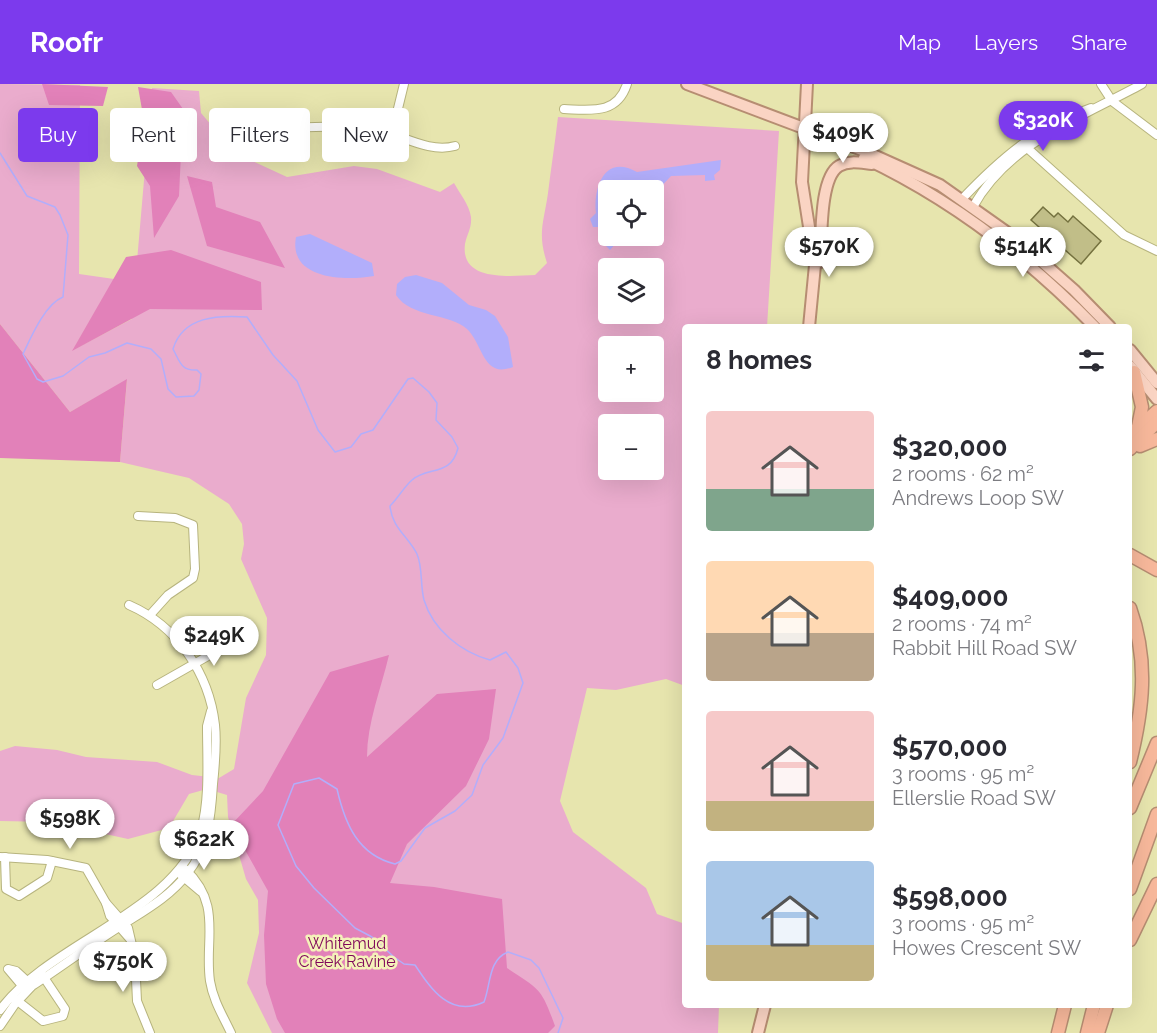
<!DOCTYPE html>
<html lang="en">
<head>
<meta charset="utf-8">
<style>
  body { margin:0; font-family:Raleway,sans-serif; background:#f7f7f7; color:#2b2b33; height:100vh; display:flex; flex-direction:column; font-size:22px; white-space:nowrap }
  * { box-sizing:border-box; margin:0 }
  p { font-size:20px; color:#7c7c81 }
  .icon { flex:none; width:33px; height:33px; fill:none; stroke:currentColor; stroke-width:2; stroke-linecap:round; stroke-linejoin:round }
  .map { position:relative; flex:1; overflow:hidden }
  .details { position:absolute; left:682px; top:240px; width:450px; height:684px; display:flex; flex-direction:column; background:#fff; border-radius:6px; box-shadow:0 6px 24px #0002 }
  .details>* { flex:none }
  .guide { position:absolute; left:18px; top:24px; width:570px; height:54px; display:flex; gap:12px }
  .controls { position:absolute; left:598px; top:96px; display:grid; gap:12px }
  .controls a { display:grid; place-items:center; width:66px; height:66px; border-radius:6px; background:#fff; box-shadow:0 6px 24px #0002; font-size:30px }
  .price { position:absolute; translate:-50% -51px; padding:0 14px; border-radius:21px; background:#fff; color:#222; font-size:20px; line-height:39px; filter:drop-shadow(0 2px 3px #0008) }
  .price::after { content:''; position:absolute; left:50%; top:36px; width:18px; height:14px; margin-left:-9px; background:inherit; clip-path:polygon(0 0,100% 0,50% 100%) }
  .price.on { background:#7c3aed; color:#fff }
  ul { padding:0; list-style:none }
  li { display:flex; align-items:center; gap:18px; height:150px; padding:0 24px }
  li span { display:grid; place-items:center; flex:none; width:168px; height:120px; border-radius:6px; color:#555 }
  li>.icon { margin-inline-start:auto }
  span .icon { width:72px; height:72px; fill:#fffc; stroke-width:1 }
  li b { font-size:26px }
  h2 { display:flex; justify-content:space-between; align-items:center; height:72px; padding:0 24px; font-size:26px }
  .tag { padding:0 21px; border-radius:6px; background:#fff; box-shadow:0 6px 24px #0002; font-size:21px; line-height:54px }
  .tag.on { background:#7c3aed; color:#fff }
  header { display:flex; align-items:center; gap:36px; box-sizing:border-box; height:84px; padding:0 30px; background:#7c3aed; color:#fff }
  header strong { font-size:28px }
  nav { display:flex; gap:33px; margin-inline-start:auto; font-size:21px }
  .map>svg:first-child { display:block }
  .green { fill:#eaaccd; fill-rule:evenodd }
  .forest { fill:#e281b9 }
  .water { fill:#b2aefb }
  .lines { fill:none; stroke-linecap:round; stroke-linejoin:round }
  .stream { stroke:#b2aefb; stroke-width:1.5 }
  .building { fill:#c1be88; stroke:#75723f; stroke-width:1.5 }
  .minor-casing { stroke:#b7b47e; stroke-width:10 }
  .major-casing { stroke:#b68d72; stroke-width:14 }
  .highway-casing { stroke:#b68d72; stroke-width:15 }
  .minor { stroke:#fff; stroke-width:8 }
  .major { stroke:#fad4c3; stroke-width:10 }
  .highway { stroke:#f7b89b; stroke-width:12 }
  .labels { text-anchor:middle; dominant-baseline:central; stroke-width:5; stroke-linejoin:round; paint-order:stroke }
  .park-label { font-size:16px; fill:#7f065a; stroke:#f5f2ba }
</style>
</head>
<body>
<header>
<strong>Roofr</strong>
<nav><a>Map</a><a>Layers</a><a>Share</a></nav>
</header>
<div class="map">
<svg width="1157" height="949" viewBox="0 0 1157 949">
  <rect width="100%" height="100%" fill="#e7e5ae"/>
  <path class="green" d="M0,0L80,1L79,190L114,195L73,266L132,235L152,4L199,7L201,29L235,69L287,93L354,82L377,85L440,108L454,99C460,110 469,120 471,133C472,144 467,150 465,160C460,198 510,192 535,191L547,179C537,149 544,138 548,109C551,84 555,59 558,33L779,47L767,243H686L685,602L666,595L616,606L587,604L560,717L573,748L646,804L657,830L685,840L686,921H719L718,949H272L247,899L259,849L258,816L246,795L228,733L227,711L207,705L189,710L169,744L128,755L51,738L0,737V667L15,662L57,666L86,673L157,678L192,691L219,694L234,685L246,614L266,571L267,534L241,475L244,460L242,440L229,420L189,394L120,378L127,296L70,328L0,240ZM609,106H654V152H609ZM609,184H654V230H609ZM609,262H654V308H609ZM609,340H654V386H609Z"/>
  <g class="forest">
    <polygon points="42,0 108,3 103,22 49,21"/>
    <polygon points="138,3 171,8 183,25 179,112 154,154 150,102 137,82 144,37"/>
    <polygon points="187,92 212,98 216,123 260,138 285,184 207,162"/>
    <polygon points="171,166 261,198 262,226 150,225 72,267 126,173"/>
    <polygon points="0,240 70,328 127,295 120,378 0,374"/>
    <path d="M389,571C381,605 367,639 367,673L437,610L496,605L489,655L466,702L407,760L390,799L434,803L502,815L507,884C540,906 541,903 555,942L548,949H285L277,935L266,900L264,851L268,807L231,741L263,707L330,588Z"/>
  </g>
  <g class="water">
    <path d="M721,76L720,86L714,91L715,96L705,97V91L671,92L657,107L655,124L654,106H609V152H622L610,166L602,158L601,143H593L590,135L596,129C593,101 606,70 637,88Z"/>
    <path d="M310,150L372,179L374,192C346,197 288,196 296,153Z"/>
    <path d="M416,191L442,199L469,221L486,226L495,232L508,253L513,283C483,295 483,260 467,245C450,229 411,234 396,211L397,200L405,193Z"/>
  </g>
  <g class="lines">
    <path class="stream" d="M0,69L27,112L55,123L60,131L68,151L63,213C45,220 31,253 23,270L37,295L43,298L63,292L89,273L105,269L127,259L151,265L161,275L168,305L176,313L194,312L199,306L201,290L197,286C181,287 180,278 173,265C183,232 218,231 247,233L273,271L297,297L318,346L335,368L351,363L361,350L373,346L408,295L413,294L429,308L437,319L436,336L452,353L458,364C451,393 428,382 412,396C404,403 398,414 390,422C392,444 408,452 417,470C423,484 420,501 424,516C433,546 461,568 490,576L506,568L518,584L523,599L503,654L483,681L472,711L455,727L425,744L401,777L395,780C358,771 345,740 337,705L319,694L294,700L278,741L296,782L314,804L355,844L372,853L394,873L404,880L415,881C431,905 450,934 484,918C491,900 488,876 508,868L531,876L539,884L563,934L558,949"/>
  </g>
  <polygon class="building" points="1043,123 1054,133 1058,129 1068,138 1073,132 1101,157 1081,180 1031,136"/>
  <g class="lines">
    <defs>
      <g id="minor">
        <polyline points="1101,0 1112,17 1157,51"/>
        <path d="M564,25C591,26 617,31 627,0"/>
        <path d="M255,32C294,54 337,35 379,46C404,52 429,69 455,62"/>
        <polyline points="392,49 404,0"/>
        <polyline points="1025,62 1124,151 1157,167"/>
        <path d="M962,115C1000,75 1038,42 1091,24"/>
        <path d="M973,123C1008,59 1082,33 1142,0"/>
        <polyline points="138,432 175,434 193,441 195,485 193,494 168,511 150,531"/>
        <polyline points="157,601 222,564"/>
        <polyline points="0,773 47,776 86,784 106,819 128,844 135,874 137,917 150,949"/>
        <polyline points="5,773 6,805 19,812 47,794 52,777"/>
        <path d="M185,785C223,821 204,855 210,897C213,916 223,932 231,949"/>
        <polyline points="181,791 200,807"/>
        <polyline points="106,819 110,832 130,855"/>
        <polyline points="24,904 8,885 16,887 29,899"/>
        <polyline points="15,915 43,937 63,932 65,925 41,889"/>
        <path d="M0,926C51,857 175,829 201,746C210,715 207,675 207,642L211,627"/>
        <path d="M0,942L15,920L32,902C61,883 89,862 119,843C142,828 170,813 187,790C208,764 211,733 213,700C215,681 217,660 215,641C209,589 177,542 129,521"/>
      </g>
      <g id="major">
        <polyline points="687,0 862,66 940,101 1015,154 1074,206 1110,243"/>
        <polyline points="807,0 802,98 815,181 809,243"/>
        <path d="M864,74C951,115 1028,174 1095,243"/>
        <path d="M820,178C822,156 819,94 839,82C849,76 861,79 872,80"/>
        <polyline points="1130,266 1157,299"/>
        <polyline points="1130,282 1157,315"/>
        <polyline points="758,949 765,921"/>
      </g>
      <g id="highway">
        <polyline points="1134,288 1142,323 1138,343"/>
        <polyline points="1130,351 1157,327"/>
        <polyline points="1140,362 1157,355"/>
        <polyline points="1130,365 1157,338"/>
        <polyline points="1130,471 1157,486"/>
        <path d="M1130,524C1149,577 1143,625 1130,678"/>
        <polyline points="1130,724 1157,659"/>
        <polyline points="1130,805 1157,730"/>
        <polyline points="1130,856 1157,800"/>
        <polyline points="1058,949 1065,921"/>
        <polyline points="1087,949 1094,921"/>
        <polyline points="1098,949 1107,921"/>
      </g>
    </defs>
    <use href="#minor" class="minor-casing"/>
    <use href="#major" class="major-casing"/>
    <use href="#highway" class="highway-casing"/>
    <use href="#minor" class="minor"/>
    <use href="#major" class="major"/>
    <use href="#highway" class="highway"/>
  </g>
  <g class="labels">
    <g class="park-label">
      <text x="347" y="859">Whitemud<tspan x="347" dy="18">Creek Ravine</tspan></text>
    </g>
  </g>
</svg>
<div class="controls">
<a><svg class="icon" aria-label="locate" viewBox="0 0 24 24"><circle cx="12" cy="12" r="6"/><path d="M12 2v4M12 18v4M2 12h4M18 12h4"/></svg></a>
<a><svg class="icon" aria-label="layers" viewBox="0 0 24 24"><path d="M12 4l9 5-9 5-9-5zM3 14l9 5 9-5"/></svg></a>
<a>+</a>
<a>−</a>
</div>
<b class="price on" style="left:1043px;top:68px">$320K</b>
<b class="price" style="left:843px;top:80px">$409K</b>
<b class="price" style="left:829px;top:194px">$570K</b>
<b class="price" style="left:1023px;top:194px">$514K</b>
<b class="price" style="left:214px;top:583px">$249K</b>
<b class="price" style="left:70px;top:766px">$598K</b>
<b class="price" style="left:204px;top:787px">$622K</b>
<b class="price" style="left:123px;top:909px">$750K</b>
<div class="guide">
<a class="tag on">Buy</a>
<a class="tag">Rent</a>
<a class="tag">Filters</a>
<a class="tag">New</a>
</div>
<section class="details">
<h2>8 homes<svg class="icon" aria-label="filters" viewBox="0 0 24 24"><path d="M4 7h16M4 17h16"/><circle cx="9" cy="7" r="2"/><circle cx="15" cy="17" r="2"/></svg></h2>
<ul>
<li><span style="background:linear-gradient(#f6c9c9 65%,#7fa58c 0)"><svg class="icon" aria-label="home" viewBox="0 0 24 24"><path d="M3 11l9-7 9 7M6 9v11h12V9"/></svg></span><div><b>$320,000</b><p>2 rooms · 62 m²</p><p>Andrews Loop SW</p></div></li>
<li><span style="background:linear-gradient(#ffd9b3 60%,#b9a48a 0)"><svg class="icon" aria-label="home" viewBox="0 0 24 24"><path d="M3 11l9-7 9 7M6 9v11h12V9"/></svg></span><div><b>$409,000</b><p>2 rooms · 74 m²</p><p>Rabbit Hill Road SW</p></div></li>
<li><span style="background:linear-gradient(#f6c9c9 75%,#c2b280 0)"><svg class="icon" aria-label="home" viewBox="0 0 24 24"><path d="M3 11l9-7 9 7M6 9v11h12V9"/></svg></span><div><b>$570,000</b><p>3 rooms · 95 m²</p><p>Ellerslie Road SW</p></div></li>
<li><span style="background:linear-gradient(#a9c7e8 70%,#c2b280 0)"><svg class="icon" aria-label="home" viewBox="0 0 24 24"><path d="M3 11l9-7 9 7M6 9v11h12V9"/></svg></span><div><b>$598,000</b><p>3 rooms · 95 m²</p><p>Howes Crescent SW</p></div></li>
</ul>
</section>
</div>
</body>
</html>
